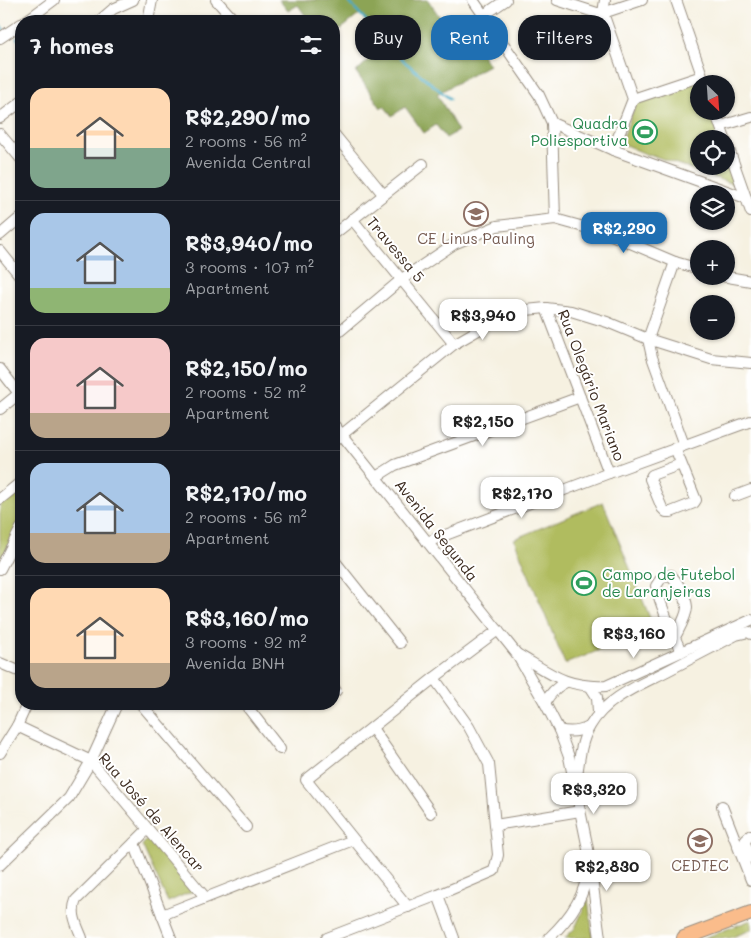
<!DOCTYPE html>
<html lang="en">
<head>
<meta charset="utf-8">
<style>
  body { margin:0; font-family:Mali,sans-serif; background:#20242c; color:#f1f3f6; height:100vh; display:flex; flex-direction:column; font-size:19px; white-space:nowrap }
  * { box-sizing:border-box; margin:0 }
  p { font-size:16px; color:#9ea1a6 }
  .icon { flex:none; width:28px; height:28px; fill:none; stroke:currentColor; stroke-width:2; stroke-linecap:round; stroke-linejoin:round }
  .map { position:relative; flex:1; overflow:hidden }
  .details { position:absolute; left:15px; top:15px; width:325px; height:695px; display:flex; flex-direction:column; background:#171b24; border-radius:20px; box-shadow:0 1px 4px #0004 }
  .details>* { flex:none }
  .hud { position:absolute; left:355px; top:15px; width:320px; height:45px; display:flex; gap:10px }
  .needle { width:32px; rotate:155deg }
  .buttons { position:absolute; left:690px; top:75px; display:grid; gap:10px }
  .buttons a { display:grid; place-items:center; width:45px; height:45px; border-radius:50%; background:#171b24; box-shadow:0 1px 4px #0004; font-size:25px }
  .price { position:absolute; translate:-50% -42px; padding:0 11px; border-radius:10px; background:#fff; color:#222; font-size:16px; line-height:32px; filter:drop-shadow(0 1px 2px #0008) }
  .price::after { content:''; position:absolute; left:50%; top:30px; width:15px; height:11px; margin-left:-8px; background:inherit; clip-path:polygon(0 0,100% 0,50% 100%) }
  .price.selected { background:#1f6fb2; color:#fff }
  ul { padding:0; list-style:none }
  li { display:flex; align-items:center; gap:15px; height:125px; padding:0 15px }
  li+li { border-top:1px solid #363941 }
  li span { display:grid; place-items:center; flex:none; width:140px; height:100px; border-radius:15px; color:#555 }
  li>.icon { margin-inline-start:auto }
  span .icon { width:60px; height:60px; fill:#fffc; stroke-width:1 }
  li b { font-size:21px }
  h2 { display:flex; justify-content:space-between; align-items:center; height:60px; padding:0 15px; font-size:21px }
  .tag { padding:0 18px; border-radius:20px; background:#171b24; box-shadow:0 1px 4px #0004; font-size:18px; line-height:45px }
  .tag.selected { background:#1f6fb2; color:#fff }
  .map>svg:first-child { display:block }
  .green { fill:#b0bc5e; stroke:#76733e }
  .forest { fill:#8ca455; stroke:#64673a }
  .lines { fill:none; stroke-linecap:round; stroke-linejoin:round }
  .stream { stroke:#46abc6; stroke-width:2.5 }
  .minor-casing { stroke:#988e80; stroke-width:12 }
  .major-casing { stroke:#988e80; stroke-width:16 }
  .minor { stroke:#fff; stroke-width:10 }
  .major { stroke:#fabc8b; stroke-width:14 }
  .labels { text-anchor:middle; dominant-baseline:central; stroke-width:4; stroke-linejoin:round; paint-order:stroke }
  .leisure-label { font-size:15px; fill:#27864d; stroke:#fff; text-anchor:end }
  .education-label { font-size:15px; fill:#785e54; stroke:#fff }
  .street-label { font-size:15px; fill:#3b2a1e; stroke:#fff }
</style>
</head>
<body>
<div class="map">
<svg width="751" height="938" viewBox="0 0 751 938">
  <rect width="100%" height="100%" fill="#fff"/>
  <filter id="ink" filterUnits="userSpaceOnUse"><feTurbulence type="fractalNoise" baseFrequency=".02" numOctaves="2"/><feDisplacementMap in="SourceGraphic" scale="10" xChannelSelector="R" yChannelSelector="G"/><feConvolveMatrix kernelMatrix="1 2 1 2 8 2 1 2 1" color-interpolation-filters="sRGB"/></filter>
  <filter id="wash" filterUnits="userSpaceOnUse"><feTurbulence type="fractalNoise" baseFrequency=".0096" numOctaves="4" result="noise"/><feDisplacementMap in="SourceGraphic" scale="20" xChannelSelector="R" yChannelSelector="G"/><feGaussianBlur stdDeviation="1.12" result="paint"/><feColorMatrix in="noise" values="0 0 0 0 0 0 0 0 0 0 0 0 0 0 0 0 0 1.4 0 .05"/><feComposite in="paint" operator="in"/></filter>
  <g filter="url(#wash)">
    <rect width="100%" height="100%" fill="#f6f1e1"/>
    <g class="green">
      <polygon points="698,80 700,84 699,111 710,111 721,139 699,139 699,166 726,166 726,154 738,186 649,154 648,155 621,143 637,100"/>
      <polygon points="21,485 21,522 0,562 0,503"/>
      <polygon points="603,502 654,628 565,664 514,539"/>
      <polygon points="150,837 195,890 168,902 142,845"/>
      <polygon points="588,899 593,938 565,938 575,928"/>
      <polygon points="751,920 751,930 730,938 704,938"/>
    </g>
    <polygon class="forest" points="279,0 428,0 468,57 479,50 489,65 437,94 458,131 446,138 436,125 424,133 405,107 392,116 384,106 381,108 356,72 384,45 360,14 334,35 334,21 309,21 298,5 288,11"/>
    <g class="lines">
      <g class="stream">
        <polyline points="347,0 405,62 450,99"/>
        <polyline points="0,26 4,30"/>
        <polyline points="17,38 21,42"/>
      </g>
    </g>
  </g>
  <g filter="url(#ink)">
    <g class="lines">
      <defs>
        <g id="minor">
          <polyline points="216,0 235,21"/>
          <polyline points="473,0 539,95 552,123 555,219"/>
          <polyline points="557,0 597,13 603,13 642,0"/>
          <polyline points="605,0 603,13 633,99 613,150"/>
          <polyline points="676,0 705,84"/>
          <polyline points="484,15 506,0"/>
          <polyline points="26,21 54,0"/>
          <polyline points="99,21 113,9 133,0"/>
          <polyline points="148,21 152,0"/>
          <polyline points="0,38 21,24"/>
          <polyline points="633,99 702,76"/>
          <polyline points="715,111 725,139"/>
          <polyline points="0,118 21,102"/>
          <polyline points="552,123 613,150 746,198"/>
          <polyline points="721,126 751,117"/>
          <polyline points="0,134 21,159"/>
          <polyline points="334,134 383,194"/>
          <polyline points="726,141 751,212"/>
          <polyline points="352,219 454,344"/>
          <polyline points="334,234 423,164"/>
          <polyline points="0,235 21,217"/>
          <polyline points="0,251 21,277"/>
          <polyline points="722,276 751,281"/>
          <polyline points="546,308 609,473"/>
          <polyline points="334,336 402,279 454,244 497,226 555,219 609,234 675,262 699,269"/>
          <polyline points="648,339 652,357 684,445"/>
          <polyline points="648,339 675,262"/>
          <polyline points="0,369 21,396"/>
          <polyline points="0,409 21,392"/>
          <polyline points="334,425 516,653 545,703 559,730 569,757 588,849 600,938"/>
          <polyline points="334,441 454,344 499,318 526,310 546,308 571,311 607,322 648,339 711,359 751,363"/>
          <polyline points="675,448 696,500 694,503 671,512 666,512 662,508 650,479 652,475 681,464"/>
          <polyline points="376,477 395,465 580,397"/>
          <polyline points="735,496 751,490"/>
          <polyline points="0,499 21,482"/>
          <polyline points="427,542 609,473 751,421"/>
          <polyline points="334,560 400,643"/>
          <polyline points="0,569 21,528"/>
          <path d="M675,637C679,629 687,616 687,607C686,596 678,583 671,575L662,577L656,586C661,609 672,630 681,652"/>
          <path d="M517,654C550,673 565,688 606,686L751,620"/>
          <polyline points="0,663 21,672"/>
          <polyline points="590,686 597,697 598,712"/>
          <polyline points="334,688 336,691"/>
          <path d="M545,703C550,693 556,687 566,682"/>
          <polyline points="141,704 246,827"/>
          <polyline points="245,704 280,749"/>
          <polyline points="17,726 91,761 205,897"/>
          <polyline points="372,728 431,813"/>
          <path d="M559,730C570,733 579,732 589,727"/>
          <polyline points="0,753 17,726 27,704"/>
          <path d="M576,782C579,764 580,742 590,726C606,698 640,685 667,671C690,659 713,647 736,635L749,632L751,634"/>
          <polyline points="722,806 751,880"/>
          <polyline points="495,825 580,811"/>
          <polyline points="751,835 746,839 745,843 751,858"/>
          <polyline points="134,843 171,938"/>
          <polyline points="0,865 69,798 91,761 117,704"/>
          <polyline points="438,895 454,938"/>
          <polyline points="408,907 306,780 434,678 498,630"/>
          <polyline points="162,915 353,840"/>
          <path d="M82,938C77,925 70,914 76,900L148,829"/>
          <polyline points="327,938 438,895 494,871 498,855 489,764 469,727 434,678"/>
          <path d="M549,938C568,920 586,897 587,870"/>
        </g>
        <polyline id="major" points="684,938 751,913"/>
      </defs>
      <use href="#minor" class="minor-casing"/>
      <use href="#major" class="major-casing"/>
      <use href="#minor" class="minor"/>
      <use href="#major" class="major"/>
    </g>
  </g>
  <defs>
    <symbol id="stadium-ring" viewBox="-11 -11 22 22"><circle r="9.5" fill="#fff" stroke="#2e9e5b" stroke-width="1.5"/><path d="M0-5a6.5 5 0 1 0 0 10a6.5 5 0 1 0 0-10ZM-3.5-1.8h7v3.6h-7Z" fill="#2e9e5b"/></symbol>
    <symbol id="school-ring" viewBox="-11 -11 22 22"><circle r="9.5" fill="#fff" stroke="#8d6e63" stroke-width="1.5"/><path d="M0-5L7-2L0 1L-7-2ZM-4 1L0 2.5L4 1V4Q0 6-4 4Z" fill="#8d6e63"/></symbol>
    <symbol id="university-ring" viewBox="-11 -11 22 22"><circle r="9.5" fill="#fff" stroke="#8d6e63" stroke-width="1.5"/><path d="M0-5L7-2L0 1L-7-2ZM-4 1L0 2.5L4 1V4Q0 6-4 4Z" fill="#8d6e63"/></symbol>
  </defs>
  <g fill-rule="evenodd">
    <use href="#stadium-ring" x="631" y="118" width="28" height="28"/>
    <use href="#school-ring" x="462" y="200" width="28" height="28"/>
    <use href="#stadium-ring" x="570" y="569" width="28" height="28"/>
    <use href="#university-ring" x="686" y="827" width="28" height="28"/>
  </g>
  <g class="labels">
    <g class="leisure-label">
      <text x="628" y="123">Quadra<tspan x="628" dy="17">Poliesportiva</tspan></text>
      <text x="602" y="574" text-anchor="start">Campo de Futebol<tspan x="602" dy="17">de Laranjeiras</tspan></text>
    </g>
    <g class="education-label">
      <text x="476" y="238">CE Linus Pauling</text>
      <text x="700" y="865">CEDTEC</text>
    </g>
    <g class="street-label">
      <text transform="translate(396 249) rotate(50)">Travessa 5</text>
      <text transform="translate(592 385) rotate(69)">Rua Olegário Mariano</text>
      <text transform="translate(437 530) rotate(52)">Avenida Segunda</text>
      <text transform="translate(152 812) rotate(49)">Rua José de Alencar</text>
    </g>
  </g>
</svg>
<div class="buttons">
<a><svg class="needle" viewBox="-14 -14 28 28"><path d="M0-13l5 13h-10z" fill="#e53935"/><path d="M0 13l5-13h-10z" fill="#9ea1a6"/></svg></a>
<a><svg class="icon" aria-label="locate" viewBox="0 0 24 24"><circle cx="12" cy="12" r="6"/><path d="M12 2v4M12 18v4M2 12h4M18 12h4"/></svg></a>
<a><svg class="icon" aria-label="layers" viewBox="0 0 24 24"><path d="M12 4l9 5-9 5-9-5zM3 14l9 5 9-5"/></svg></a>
<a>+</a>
<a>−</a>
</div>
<b class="price selected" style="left:624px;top:254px">R$2,290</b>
<b class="price" style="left:483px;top:341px">R$3,940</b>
<b class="price" style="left:483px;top:447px">R$2,150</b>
<b class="price" style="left:522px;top:519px">R$2,170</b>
<b class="price" style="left:634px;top:659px">R$3,160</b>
<b class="price" style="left:594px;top:815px">R$3,320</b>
<b class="price" style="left:607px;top:892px">R$2,830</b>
<div class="hud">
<a class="tag">Buy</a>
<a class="tag selected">Rent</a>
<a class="tag">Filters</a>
</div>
<section class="details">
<h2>7 homes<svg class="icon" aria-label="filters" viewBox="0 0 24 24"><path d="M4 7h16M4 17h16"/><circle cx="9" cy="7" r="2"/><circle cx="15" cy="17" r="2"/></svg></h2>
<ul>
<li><span style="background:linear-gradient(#ffd9b3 60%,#7fa58c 0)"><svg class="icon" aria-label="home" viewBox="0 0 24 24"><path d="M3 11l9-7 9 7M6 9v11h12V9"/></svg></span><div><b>R$2,290/mo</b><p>2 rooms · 56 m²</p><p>Avenida Central</p></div></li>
<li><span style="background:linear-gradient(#a9c7e8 75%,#8fb573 0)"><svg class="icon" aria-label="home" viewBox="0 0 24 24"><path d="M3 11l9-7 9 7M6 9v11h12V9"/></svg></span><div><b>R$3,940/mo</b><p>3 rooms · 107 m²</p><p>Apartment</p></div></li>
<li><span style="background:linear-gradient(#f6c9c9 75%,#b9a48a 0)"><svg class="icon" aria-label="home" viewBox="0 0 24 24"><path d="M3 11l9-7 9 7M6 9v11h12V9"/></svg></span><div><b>R$2,150/mo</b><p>2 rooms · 52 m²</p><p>Apartment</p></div></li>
<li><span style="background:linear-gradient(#a9c7e8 70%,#b9a48a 0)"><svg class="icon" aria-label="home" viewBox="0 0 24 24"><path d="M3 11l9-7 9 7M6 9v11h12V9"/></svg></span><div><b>R$2,170/mo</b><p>2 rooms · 56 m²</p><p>Apartment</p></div></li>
<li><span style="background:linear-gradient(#ffd9b3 75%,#b9a48a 0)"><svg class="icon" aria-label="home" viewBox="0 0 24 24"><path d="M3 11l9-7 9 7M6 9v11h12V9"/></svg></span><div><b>R$3,160/mo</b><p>3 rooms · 92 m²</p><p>Avenida BNH</p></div></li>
</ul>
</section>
</div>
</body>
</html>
